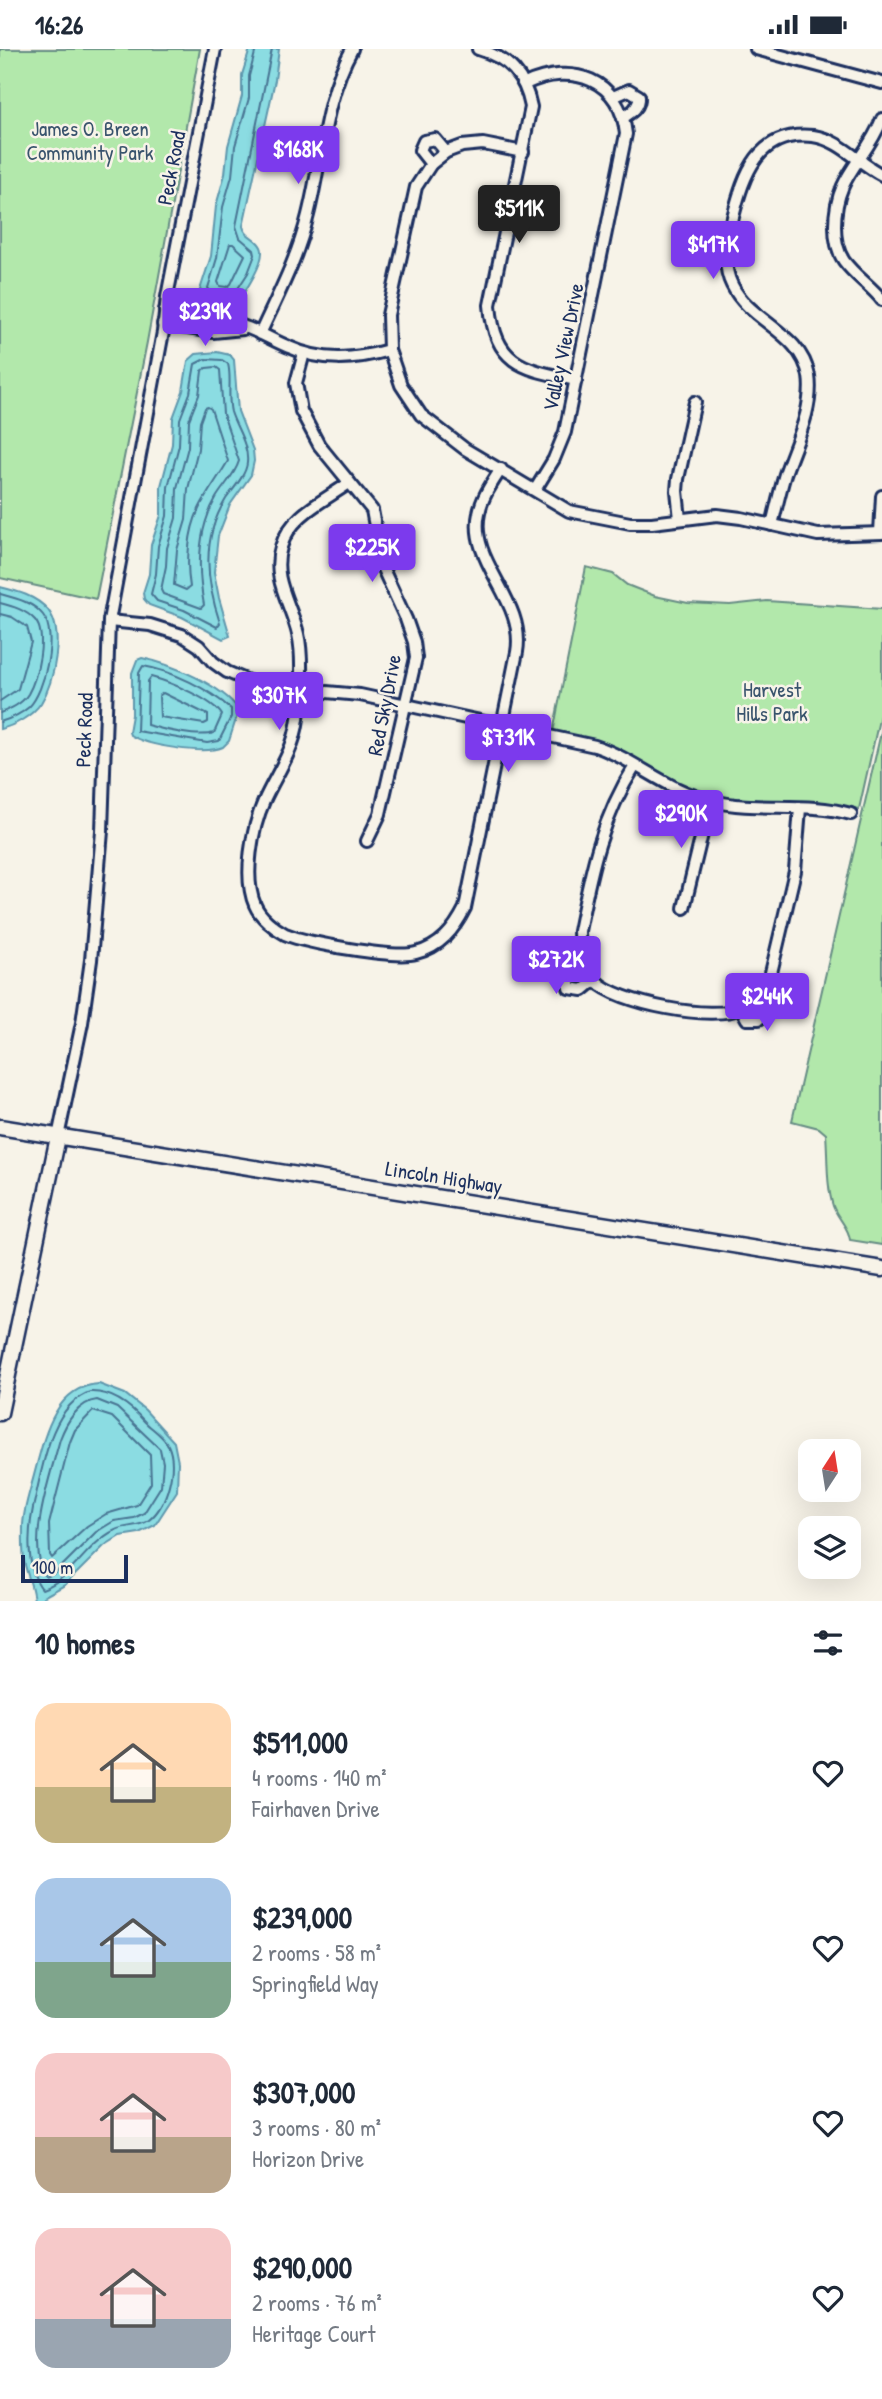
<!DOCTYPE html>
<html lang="en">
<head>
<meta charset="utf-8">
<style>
  body { margin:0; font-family:"Patrick Hand",sans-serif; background:#f2f2f3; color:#1f2937; height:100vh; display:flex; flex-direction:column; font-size:26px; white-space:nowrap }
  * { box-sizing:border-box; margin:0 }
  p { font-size:23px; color:#747a83 }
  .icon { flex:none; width:38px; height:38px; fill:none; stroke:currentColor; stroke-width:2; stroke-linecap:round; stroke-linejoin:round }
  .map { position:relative; height:1552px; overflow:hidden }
  .details { display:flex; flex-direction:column; background:#fff; flex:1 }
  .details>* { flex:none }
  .needle { width:46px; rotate:12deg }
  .tools { position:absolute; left:798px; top:1390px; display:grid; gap:14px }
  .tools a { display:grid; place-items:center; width:63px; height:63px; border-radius:14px; background:#fff; box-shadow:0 7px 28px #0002; font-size:35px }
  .scale { position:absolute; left:21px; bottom:18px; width:107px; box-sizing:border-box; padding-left:7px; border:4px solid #1b2f5e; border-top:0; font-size:19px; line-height:24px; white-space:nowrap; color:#1b2f5e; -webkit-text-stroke:5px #f7f3e8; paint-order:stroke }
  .price { position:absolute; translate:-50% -60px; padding:0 16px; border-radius:7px; background:#7c3aed; color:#fff; font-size:23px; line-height:46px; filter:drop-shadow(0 2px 4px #0008) }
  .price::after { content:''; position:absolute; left:50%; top:42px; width:21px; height:16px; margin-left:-10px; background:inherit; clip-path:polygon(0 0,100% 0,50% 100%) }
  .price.on { background:#222; color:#fff }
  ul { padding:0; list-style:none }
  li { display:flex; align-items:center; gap:21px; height:175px; padding:0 35px }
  li span { display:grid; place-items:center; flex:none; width:196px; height:140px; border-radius:21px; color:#555 }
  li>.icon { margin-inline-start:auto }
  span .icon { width:84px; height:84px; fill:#fffc; stroke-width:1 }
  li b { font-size:30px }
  h2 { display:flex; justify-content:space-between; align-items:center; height:84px; padding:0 35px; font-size:30px }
  .status { display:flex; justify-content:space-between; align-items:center; height:49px; padding:0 35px; background:#fff; direction:ltr }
  .status svg { height:19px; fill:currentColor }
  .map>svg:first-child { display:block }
  .green { fill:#b2e8ab; stroke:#668c84; stroke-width:2 }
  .water { fill:#8bdce2; stroke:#5e97ad; stroke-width:2 }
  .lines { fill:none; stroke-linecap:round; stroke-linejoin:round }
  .shore { stroke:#487493; stroke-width:2 }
  .minor-casing { stroke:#1b2f5e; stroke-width:16 }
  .major-casing { stroke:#1b2f5e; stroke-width:19 }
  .minor { stroke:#f7f3e8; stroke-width:10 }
  .major { stroke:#f7f3e8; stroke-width:14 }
  .labels { text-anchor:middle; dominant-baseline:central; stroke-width:5; stroke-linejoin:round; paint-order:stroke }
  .park-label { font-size:21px; fill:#39546d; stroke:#f7f3e8 }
  .street-label { font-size:21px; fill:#1b2f5e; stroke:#f7f3e8 }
</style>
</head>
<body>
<div class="status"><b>16:26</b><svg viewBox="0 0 49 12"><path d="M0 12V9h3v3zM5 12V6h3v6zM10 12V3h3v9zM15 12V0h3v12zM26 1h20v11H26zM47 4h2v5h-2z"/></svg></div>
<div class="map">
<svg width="882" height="1552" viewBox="0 0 882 1552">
  <rect width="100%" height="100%" fill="#f7f3e8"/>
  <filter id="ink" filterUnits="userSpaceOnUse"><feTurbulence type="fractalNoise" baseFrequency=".0143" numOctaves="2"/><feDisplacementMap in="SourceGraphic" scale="14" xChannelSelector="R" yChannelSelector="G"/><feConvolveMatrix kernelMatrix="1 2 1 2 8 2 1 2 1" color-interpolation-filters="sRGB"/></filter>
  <g filter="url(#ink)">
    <g class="green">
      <polygon points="0,0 200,0 147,293 96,550 0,529"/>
      <polygon points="586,518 613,525 627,536 655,547 688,554 730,556 767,552 882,560 882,657 859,760 832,755 725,749 682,737 597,691 553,683"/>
      <path d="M882,679V1196L850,1191C849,1178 837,1169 833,1157C826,1135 828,1108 826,1085L819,1079L792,1072Z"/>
    </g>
    <g class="water">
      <path d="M250,0H279L275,31L243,177C245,188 256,188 261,198C267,210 244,246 235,254C223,255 211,252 201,246L200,241L211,207L216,157L225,125L228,97L242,47V26Z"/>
      <polygon points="217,303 230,306 234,311 238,362 253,401 254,412 251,426 230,456 218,487 214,523 219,549 230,587 223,590 182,568 149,556 144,550 143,544 149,525 151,496 161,466 161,437 172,395 173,369 183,342 188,312 196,305"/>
      <path d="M0,538C17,542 36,547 48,561C65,582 54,633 41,654C32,667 14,677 0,680Z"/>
      <path d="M142,609C171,615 222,636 239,661L229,692L223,698C205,706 147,697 130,686L129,683L132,666V624L137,611Z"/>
      <path d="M99,1335L125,1345L145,1361L174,1393L178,1413L177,1442L155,1476L139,1484L120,1487L104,1497L65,1536L43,1548L42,1552H34C33,1539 28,1528 25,1516C22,1504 23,1490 23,1478C23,1462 29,1445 33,1430C43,1394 52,1337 99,1335Z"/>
    </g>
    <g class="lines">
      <g class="shore">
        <path d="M256,0L249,27V49L235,97L232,127L223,158L217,209L208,239C211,246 225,248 233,247L248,224L255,206L254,201L240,189L236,177L272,0"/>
        <polygon points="230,195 233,195 245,206 231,235 227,238 220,237 218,233"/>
        <path d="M205,310L222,311L228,315C232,330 227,347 231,363C236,379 249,396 247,414C246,426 233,440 226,450C201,490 206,532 220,574L217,578L184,561L157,552L151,545L156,525L158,497L167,467L168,438L179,396L180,370L190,344L195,315Z"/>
        <path d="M206,319L216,318L220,321L223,365L239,412C235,426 223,437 216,449C197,482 197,519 204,556L201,559L163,545L161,541L166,517L167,499L176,469L177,439L188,398L189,371L199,346L202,322Z"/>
        <path d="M208,358L211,360L228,412C219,428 207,443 199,460C188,483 186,514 190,538L186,541L174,536L177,501L186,471L188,440L198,400L200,373L205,359Z"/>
        <path d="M0,545C15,549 33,553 43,566C58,585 45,642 29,658C21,665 10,670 0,673"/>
        <path d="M0,554C12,557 26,561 35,571C48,586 37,629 28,645C22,655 10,660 0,664"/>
        <polyline points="0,565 12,568 27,578 31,593 18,640 0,652"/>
        <path d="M143,617C173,622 209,640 231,660V668L219,692L207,694L137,682L139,624Z"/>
        <path d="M151,628C170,633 212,650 222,666L214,684C199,689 164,681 147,676L148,632Z"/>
        <polygon points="163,644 208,666 208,673 204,675 160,668 159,647"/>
        <path d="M90,1343C113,1342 131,1357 145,1373C152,1380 163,1387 168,1396C178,1417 167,1457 149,1471C140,1478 128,1476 118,1480C112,1482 105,1487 100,1491C80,1507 67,1532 42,1540C26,1520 28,1483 33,1459C42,1423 49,1357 90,1343Z"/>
        <path d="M97,1351L117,1359L160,1400L163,1414L161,1437L144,1464L134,1469L114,1472L96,1483L55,1524L46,1528C25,1496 51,1425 60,1390C66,1374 78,1353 97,1351Z"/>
        <polygon points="93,1362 112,1368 150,1406 151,1434 137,1456 106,1465 87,1477 52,1509 50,1506 49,1475 70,1393 75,1381"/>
      </g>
      <defs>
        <g id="minor">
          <path d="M478,0C509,9 525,27 531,58L490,256C495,317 524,320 576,331"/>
          <polyline points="756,0 882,34"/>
          <path d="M525,35C572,13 620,30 626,85L565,383L554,410L535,441"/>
          <path d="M613,48L629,41L639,47C640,58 632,63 624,68"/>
          <path d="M882,70C866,112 835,125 835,177C835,189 837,202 844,212C855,227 871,237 882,251"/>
          <polyline points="523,103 483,95 462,97 446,103 431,115 416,138 388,266 389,301 401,336 421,366 465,400 569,462 630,474 652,474 717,466 741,469 818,486 882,484"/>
          <polyline points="431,115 420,101 424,92 435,90 446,103"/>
          <path d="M165,261C192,266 220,269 245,278C260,283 274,292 289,298C322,313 354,311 389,301"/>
          <polyline points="163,275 213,283 243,280"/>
          <path d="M260,285C278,246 298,208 308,166C322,111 324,50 352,0"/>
          <polyline points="304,304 296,334 301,362 319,396 372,461 383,520 406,570 414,593 416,609 380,765 367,792"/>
          <path d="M349,434C324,452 290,466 281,498C271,529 291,555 298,585C303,606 301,637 299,659C297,699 279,719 264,752C252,779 243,829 255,856C260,868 274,879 285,885C307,894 394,910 416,904C440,898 454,881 465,859L517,603C526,551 468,513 479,464C482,448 492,434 501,420"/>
          <polyline points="680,470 677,442 678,430 695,353"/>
          <path d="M772,476C776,459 780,442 785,425C795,395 814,360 809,327C801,283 750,273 732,236C721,214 728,190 733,168C744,125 758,81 813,87C841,91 858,114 882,126"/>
          <polyline points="880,484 882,447"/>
          <path d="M109,572L150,576L182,586L199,597L213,613L227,623L253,634L282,639L360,646L595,697C637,711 667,742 712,752C757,763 806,752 851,765"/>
          <path d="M635,717C601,770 591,822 579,882C579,900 583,919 596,932C617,954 714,973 741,959C753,953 763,940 770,928L795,822L800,759"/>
          <polyline points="684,859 710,752"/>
          <path d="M585,916C574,922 568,925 569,939L583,941L595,931"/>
          <polyline points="741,959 747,970 759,970 762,959 754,948"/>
          <polyline points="58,1088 82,974 91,911 102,782 109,572 163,283 167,248 215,0"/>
        </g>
        <g id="major">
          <polyline points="0,1078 882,1220"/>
          <polyline points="0,1364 58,1088"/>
        </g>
      </defs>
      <use href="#minor" class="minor-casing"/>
      <use href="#major" class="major-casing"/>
      <use href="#minor" class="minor"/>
      <use href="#major" class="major"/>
    </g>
  </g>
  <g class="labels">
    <g class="park-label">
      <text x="90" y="79">James O. Breen<tspan x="90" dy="24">Community Park</tspan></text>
      <text x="772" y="640">Harvest<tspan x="772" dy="24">Hills Park</tspan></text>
    </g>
    <g class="street-label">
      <text transform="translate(171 119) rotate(-79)">Peck Road</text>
      <text transform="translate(563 298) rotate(-78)">Valley View Drive</text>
      <text transform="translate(384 656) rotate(-79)">Red Sky Drive</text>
      <text transform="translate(84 681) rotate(-88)">Peck Road</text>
      <text transform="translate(444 1128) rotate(9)">Lincoln Highway</text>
    </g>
  </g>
</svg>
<div class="tools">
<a><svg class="needle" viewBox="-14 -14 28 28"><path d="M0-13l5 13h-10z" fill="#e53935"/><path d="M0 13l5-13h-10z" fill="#747a83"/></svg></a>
<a><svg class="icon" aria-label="layers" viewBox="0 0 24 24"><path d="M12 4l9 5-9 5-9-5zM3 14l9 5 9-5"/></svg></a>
</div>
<div class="scale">100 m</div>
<b class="price" style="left:298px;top:137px">$168K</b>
<b class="price on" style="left:519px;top:196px">$511K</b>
<b class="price" style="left:713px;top:232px">$417K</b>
<b class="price" style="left:205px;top:299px">$239K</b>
<b class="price" style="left:372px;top:535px">$225K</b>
<b class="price" style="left:279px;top:683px">$307K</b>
<b class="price" style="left:508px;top:725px">$731K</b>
<b class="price" style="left:681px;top:801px">$290K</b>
<b class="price" style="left:556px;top:947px">$272K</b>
<b class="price" style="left:767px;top:984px">$244K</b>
</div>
<section class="details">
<h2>10 homes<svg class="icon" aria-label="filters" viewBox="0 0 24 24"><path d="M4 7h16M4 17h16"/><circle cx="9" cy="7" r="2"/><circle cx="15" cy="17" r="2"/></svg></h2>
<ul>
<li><span style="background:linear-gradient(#ffd9b3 60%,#c2b280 0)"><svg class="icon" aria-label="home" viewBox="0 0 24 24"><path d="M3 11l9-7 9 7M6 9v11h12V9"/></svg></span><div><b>$511,000</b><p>4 rooms · 140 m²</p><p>Fairhaven Drive</p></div><svg class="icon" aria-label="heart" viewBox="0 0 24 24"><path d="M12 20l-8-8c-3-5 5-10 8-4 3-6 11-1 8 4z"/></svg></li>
<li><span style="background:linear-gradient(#a9c7e8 60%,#7fa58c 0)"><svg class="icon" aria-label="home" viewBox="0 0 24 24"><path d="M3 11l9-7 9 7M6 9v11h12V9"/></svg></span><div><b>$239,000</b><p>2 rooms · 58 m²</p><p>Springfield Way</p></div><svg class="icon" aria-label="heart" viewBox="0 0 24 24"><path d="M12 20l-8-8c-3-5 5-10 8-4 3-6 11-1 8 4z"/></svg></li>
<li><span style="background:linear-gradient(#f6c9c9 60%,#b9a48a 0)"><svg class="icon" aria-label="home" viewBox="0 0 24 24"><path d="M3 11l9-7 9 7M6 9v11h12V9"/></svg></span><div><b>$307,000</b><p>3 rooms · 80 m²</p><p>Horizon Drive</p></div><svg class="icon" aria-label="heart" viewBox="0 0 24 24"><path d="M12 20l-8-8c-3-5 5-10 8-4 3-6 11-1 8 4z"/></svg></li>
<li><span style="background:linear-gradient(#f6c9c9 65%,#9aa5b1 0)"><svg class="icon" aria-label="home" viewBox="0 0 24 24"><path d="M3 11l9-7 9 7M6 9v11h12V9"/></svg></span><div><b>$290,000</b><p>2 rooms · 76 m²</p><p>Heritage Court</p></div><svg class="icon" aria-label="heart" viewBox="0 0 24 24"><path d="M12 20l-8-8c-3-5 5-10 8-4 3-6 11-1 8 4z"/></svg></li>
</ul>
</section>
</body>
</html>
